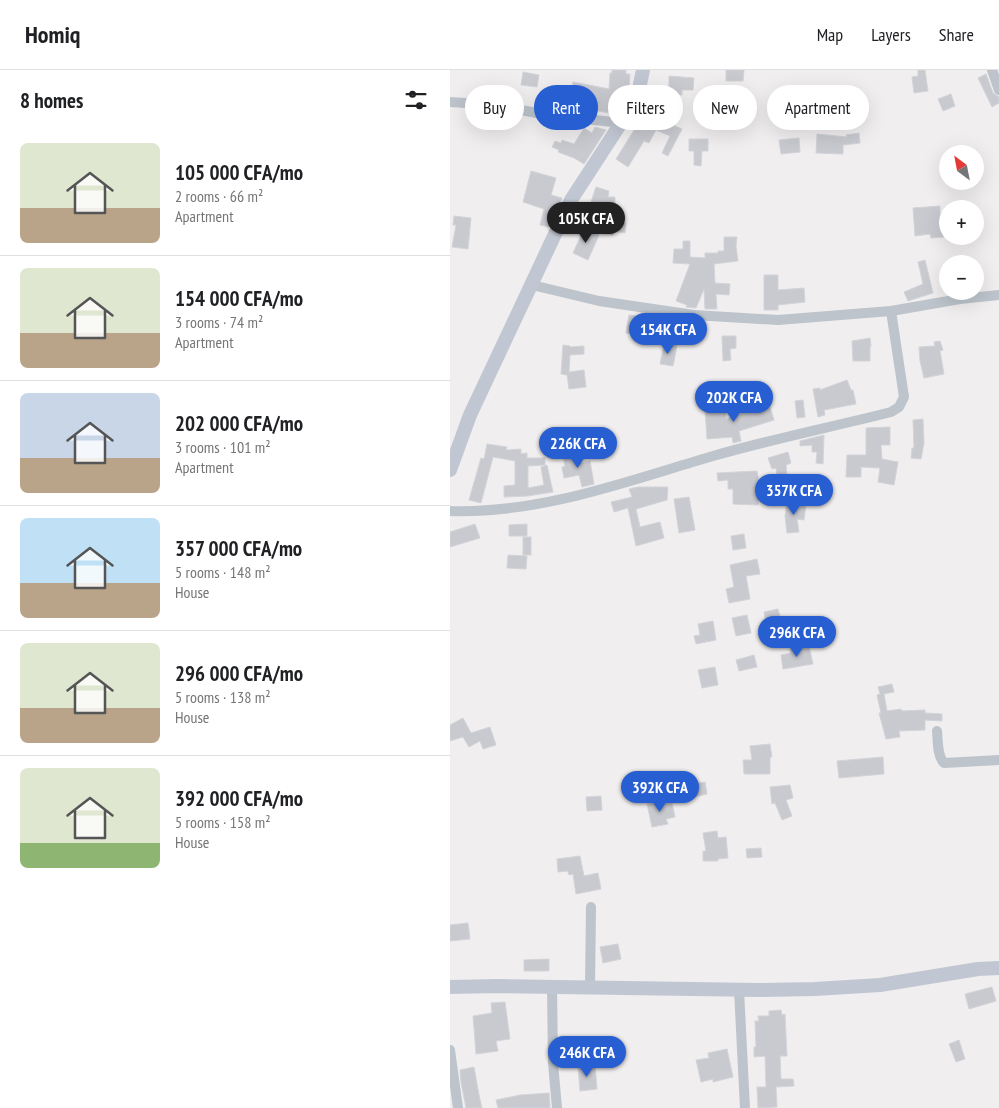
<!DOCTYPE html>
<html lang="en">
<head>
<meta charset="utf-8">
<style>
  body { margin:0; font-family:"PT Sans Narrow",sans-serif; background:#f6f6f6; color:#202124; height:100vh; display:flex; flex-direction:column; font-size:19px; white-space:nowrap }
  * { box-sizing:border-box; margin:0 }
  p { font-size:16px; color:#757577 }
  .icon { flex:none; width:28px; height:28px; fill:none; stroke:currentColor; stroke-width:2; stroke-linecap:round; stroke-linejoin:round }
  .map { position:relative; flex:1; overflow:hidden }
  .details { display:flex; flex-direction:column; background:#fff; width:450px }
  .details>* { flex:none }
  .guide { position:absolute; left:15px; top:15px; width:459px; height:45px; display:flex; gap:10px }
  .needle { width:32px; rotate:328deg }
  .buttons { position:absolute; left:489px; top:75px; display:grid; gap:10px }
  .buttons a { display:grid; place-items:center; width:45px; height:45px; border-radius:50%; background:#fff; box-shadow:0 5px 20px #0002; font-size:25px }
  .price { position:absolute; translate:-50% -42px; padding:0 11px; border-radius:18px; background:#275ed2; color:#fff; font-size:16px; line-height:32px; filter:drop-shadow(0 1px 2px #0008) }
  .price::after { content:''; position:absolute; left:50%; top:30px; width:15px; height:11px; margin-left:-8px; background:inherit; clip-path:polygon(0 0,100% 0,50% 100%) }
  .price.current { background:#222; color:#fff }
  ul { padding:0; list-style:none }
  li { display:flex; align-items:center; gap:15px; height:125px; padding:0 20px }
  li+li { border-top:1px solid #e0e0e0 }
  li span { display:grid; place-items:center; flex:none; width:140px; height:100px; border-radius:8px; color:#555 }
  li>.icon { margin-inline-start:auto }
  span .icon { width:60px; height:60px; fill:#fffc; stroke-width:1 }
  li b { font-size:21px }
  h2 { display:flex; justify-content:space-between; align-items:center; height:60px; padding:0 20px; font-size:21px }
  .chip { padding:0 18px; border-radius:22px; background:#fff; box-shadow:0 5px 20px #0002; font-size:18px; line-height:45px }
  .chip.current { background:#275ed2; color:#fff }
  header { display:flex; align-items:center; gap:30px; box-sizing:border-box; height:70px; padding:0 25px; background:#fff; border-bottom:1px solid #e0e0e0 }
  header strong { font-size:24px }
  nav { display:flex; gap:28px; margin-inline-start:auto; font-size:18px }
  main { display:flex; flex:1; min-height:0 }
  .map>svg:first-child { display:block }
  .building { fill:#c9cad0; stroke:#d2d4d9 }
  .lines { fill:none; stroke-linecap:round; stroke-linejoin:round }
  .street { stroke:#bdc4cc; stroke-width:10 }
  .secondary { stroke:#c0c7d3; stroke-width:14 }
</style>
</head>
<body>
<header>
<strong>Homiq</strong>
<nav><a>Map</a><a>Layers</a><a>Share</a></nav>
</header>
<main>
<section class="details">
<h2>8 homes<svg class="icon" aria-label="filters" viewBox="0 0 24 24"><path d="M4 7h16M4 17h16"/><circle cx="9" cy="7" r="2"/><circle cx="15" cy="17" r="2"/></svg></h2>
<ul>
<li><span style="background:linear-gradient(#dfe7d0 65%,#b9a48a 0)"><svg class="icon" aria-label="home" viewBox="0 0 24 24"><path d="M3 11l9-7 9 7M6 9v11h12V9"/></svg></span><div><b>105 000 CFA/mo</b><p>2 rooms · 66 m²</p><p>Apartment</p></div></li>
<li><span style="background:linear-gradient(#dfe7d0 65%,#b9a48a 0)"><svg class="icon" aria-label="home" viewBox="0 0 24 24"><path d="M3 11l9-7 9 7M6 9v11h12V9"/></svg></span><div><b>154 000 CFA/mo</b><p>3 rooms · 74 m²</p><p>Apartment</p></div></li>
<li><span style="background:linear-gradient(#c9d6e8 65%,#b9a48a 0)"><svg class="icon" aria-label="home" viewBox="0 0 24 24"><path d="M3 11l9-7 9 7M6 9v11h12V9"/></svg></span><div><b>202 000 CFA/mo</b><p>3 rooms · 101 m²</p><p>Apartment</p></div></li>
<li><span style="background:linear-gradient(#bfe0f5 65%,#b9a48a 0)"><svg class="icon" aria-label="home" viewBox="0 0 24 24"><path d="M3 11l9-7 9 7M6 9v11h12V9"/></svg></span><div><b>357 000 CFA/mo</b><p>5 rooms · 148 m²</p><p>House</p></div></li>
<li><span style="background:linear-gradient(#dfe7d0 65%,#b9a48a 0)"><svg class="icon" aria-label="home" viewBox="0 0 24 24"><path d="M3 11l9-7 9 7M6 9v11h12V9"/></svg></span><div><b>296 000 CFA/mo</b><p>5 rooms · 138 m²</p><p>House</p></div></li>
<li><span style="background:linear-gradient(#dfe7d0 75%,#8fb573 0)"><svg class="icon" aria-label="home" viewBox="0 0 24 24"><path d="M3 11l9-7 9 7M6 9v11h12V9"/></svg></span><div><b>392 000 CFA/mo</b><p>5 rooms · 158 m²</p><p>House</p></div></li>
</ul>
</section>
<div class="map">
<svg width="549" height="1038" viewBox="0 0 549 1038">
  <rect width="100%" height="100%" fill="#f0eeee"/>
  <g class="building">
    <polygon points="162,0 176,0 176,4 180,4 179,19 166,44 135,39 137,30 115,34 113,22 121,20 123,12 159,19 160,3 162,3"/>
    <polygon points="276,0 294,0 293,11 276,11"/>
    <polygon points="468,0 475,0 478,21 464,23 462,7 468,6"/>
    <polygon points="73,2 89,5 87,17 71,15"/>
    <polygon points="536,4 543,23 549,27 549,33 542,37 528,8"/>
    <polygon points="219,6 244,8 243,20 232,20 232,25 219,25"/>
    <polygon points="501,24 505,36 493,41 488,29"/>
    <polygon points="199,44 232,59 218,86 212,83 220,66 206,60 199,73 194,71 178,97 166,89 186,57 192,60"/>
    <polygon points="145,57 156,60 134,94 124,88 108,82 109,80 102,77 105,71 111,73 112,70 124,74 134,58 142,63"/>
    <polygon points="409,63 410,73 393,75 393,84 366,83 367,64 397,67 396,65"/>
    <polygon points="349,68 350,82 331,84 329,70"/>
    <polygon points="239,69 258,69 258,81 252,81 251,96 244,95 244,81 239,81"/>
    <polygon points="81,101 106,108 101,125 112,128 99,157 90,155 94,139 73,132"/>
    <polygon points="146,117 159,121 158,127 165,127 165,139 141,132"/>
    <polygon points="490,136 490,144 498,143 498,154 493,154 494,167 481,168 480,164 465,166 463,138"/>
    <polygon points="4,146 21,148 18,179 2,177 6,155 3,155"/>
    <polygon points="153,151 168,154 168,152 176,153 175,163 164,161 163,165 151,163"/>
    <polygon points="134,159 149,165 138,190 123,183"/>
    <polygon points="274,167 287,167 286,176 288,191 264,194 265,213 280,214 279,225 266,224 267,239 255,239 254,219 246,238 236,237 237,235 226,231 240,194 223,193 224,179 233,179 233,171 240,171 240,187 255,188 255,183 268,183 268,181 274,181"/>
    <polygon points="475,190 483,223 458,231 454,222 473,214 468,192"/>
    <polygon points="314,205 328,205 328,220 354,218 355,232 328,235 328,240 314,240"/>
    <polygon points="179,245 203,248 200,266 176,263"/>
    <polygon points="272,266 286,266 286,278 280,279 281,290 273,291"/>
    <polygon points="420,268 421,276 420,277 420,291 403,291 402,271"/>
    <polygon points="490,271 493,280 490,281 494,304 474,308 470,291 469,277 485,276 484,272"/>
    <polygon points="214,274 227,276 223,296 210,294"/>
    <polygon points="113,275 120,276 120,277 134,276 134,284 120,285 119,302 134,300 136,317 119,319 117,305 111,304"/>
    <polygon points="397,310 401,320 403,320 406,334 374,340 375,345 368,347 363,319 370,318 370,320"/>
    <polygon points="353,330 355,347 347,348 345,331"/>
    <polygon points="320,337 324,350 289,361 291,371 283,373 282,367 257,369 255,339 275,338 276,349 302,340 303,342"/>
    <polygon points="473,349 474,373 471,389 461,388 462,378 464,378 463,350"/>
    <polygon points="440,357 440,375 431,375 432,389 448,392 444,415 428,412 430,398 411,397 411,407 396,407 397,385 416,385 416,358"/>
    <polygon points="374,365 373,394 366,393 367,382 362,382 362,375 350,376 350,371"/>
    <polygon points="37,374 57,377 56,380 71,379 71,384 77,383 77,388 95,388 95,395 78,396 78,418 94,415 91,397 97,395 103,422 78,426 54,427 54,416 65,415 65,391 43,387 31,433 19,430 31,388 34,389"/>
    <polygon points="338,382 341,393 336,395 337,405 327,406 326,398 322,399 318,388"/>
    <polygon points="129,383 131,393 140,391 144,414 132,417 129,405 114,408 112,397 115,396 113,386"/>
    <polygon points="307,401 311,424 309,425 308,435 283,434 283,419 278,419 278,410 268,411 267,403"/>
    <polygon points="188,417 218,417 217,430 186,439 190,457 210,452 214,468 186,476 178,438 164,442 161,432 182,427 179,419"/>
    <polygon points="239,427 245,460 229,463 224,429"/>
    <polygon points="337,431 356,435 354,450 347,449 349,462 337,463 335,446"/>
    <polygon points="25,454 30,468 0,477 0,462"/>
    <polygon points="77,454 77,466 59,466 59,455"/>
    <polygon points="294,464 296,478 283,480 281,466"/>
    <rect x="73" y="467" width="8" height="18"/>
    <polygon points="58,485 77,486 76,499 57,498"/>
    <polygon points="307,489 310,504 296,506 300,529 279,533 276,519 284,517 280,495"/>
    <polygon points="328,539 332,554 317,558 314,542"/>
    <polygon points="297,545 301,563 286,566 282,548"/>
    <polygon points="263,551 266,570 246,574 244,566 250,565 248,554"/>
    <polygon points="359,576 363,594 333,599 331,585 341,583 340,579"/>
    <polygon points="304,585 307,597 289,601 286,590"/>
    <polygon points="265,597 268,615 252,618 248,600"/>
    <polygon points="442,614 444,622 434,624 437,641 451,639 452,641 475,640 475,643 492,644 492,651 475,650 475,660 449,661 450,667 436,669 429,643 431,643 427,625 430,624 428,617"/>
    <polygon points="13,648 21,663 40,657 46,675 33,679 30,671 19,677 13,667 0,671 0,655"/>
    <polygon points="320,674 322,687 320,687 320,704 294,704 293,690 302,690 300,676"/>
    <polygon points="433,687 434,704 389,708 387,691"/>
    <polygon points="255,712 257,724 244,727 242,714"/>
    <polygon points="340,715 343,728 336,730 342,746 332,750 325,733 322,734 320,717"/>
    <polygon points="151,726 152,740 137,741 136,727"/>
    <polygon points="213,731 213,734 222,733 225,747 216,749 218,754 202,757 197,734"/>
    <polygon points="267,761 268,768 276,767 278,788 268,789 268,791 253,791 253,781 256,781 253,763"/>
    <polygon points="311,778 312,787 297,788 296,779"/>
    <polygon points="130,786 134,806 148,803 151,819 126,824 123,804 119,805 118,801 108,802 107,789"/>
    <polygon points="18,853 20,869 0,871 0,855"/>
    <polygon points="168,874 171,889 153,893 150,877"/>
    <polygon points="99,889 99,901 74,901 74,890"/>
    <polygon points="542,917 546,931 519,939 515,924"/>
    <polygon points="55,932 60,969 46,971 48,981 26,984 23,946 42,943 41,933"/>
    <polygon points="331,940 332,945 335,944 337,986 330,986 331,1009 343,1009 344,1016 326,1017 327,1037 308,1038 307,1017 316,1017 315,986 304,987 304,977 306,977 305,951 309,951 308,946 319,946 319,941"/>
    <polygon points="509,970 515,989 506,992 499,974"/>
    <polygon points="277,979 283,1007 263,1012 263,1009 251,1012 246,990 259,988 258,983"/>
    <polygon points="145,994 147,1019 130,1021 128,996"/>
    <polygon points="24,997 29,1025 32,1038 16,1038 11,1012 10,1000"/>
    <polygon points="99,1023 100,1038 48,1038 46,1030 70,1025"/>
  </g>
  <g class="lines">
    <g class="street">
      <polyline points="542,0 549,20"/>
      <polyline points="0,32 44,35 92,44 171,53"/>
      <polyline points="82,215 149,231 244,245 328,250 441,241 510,229 549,225"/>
      <path d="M0,441C91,444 177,411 263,386C322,369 382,357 441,342L449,337L454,327L441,241"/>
      <path d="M487,661C488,671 487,686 494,693L549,690"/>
      <polyline points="102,917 103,993 107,1038"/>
      <polyline points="140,918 141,837"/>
      <polyline points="289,920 295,1038"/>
      <polyline points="0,980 8,1038"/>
    </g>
    <g class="secondary">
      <polyline points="0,400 20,345 121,130 171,53 189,19 193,0"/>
      <polyline points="0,917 48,916 309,920 365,919 430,915 528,899 549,898"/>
    </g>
  </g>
</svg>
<div class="buttons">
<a><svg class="needle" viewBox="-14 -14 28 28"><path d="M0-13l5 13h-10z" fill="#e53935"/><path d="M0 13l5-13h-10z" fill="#757577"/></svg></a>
<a>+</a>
<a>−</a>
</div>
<b class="price current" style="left:136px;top:174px">105K CFA</b>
<b class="price" style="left:218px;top:285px">154K CFA</b>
<b class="price" style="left:284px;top:353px">202K CFA</b>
<b class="price" style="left:128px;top:399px">226K CFA</b>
<b class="price" style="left:344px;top:446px">357K CFA</b>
<b class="price" style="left:347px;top:588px">296K CFA</b>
<b class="price" style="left:210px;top:743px">392K CFA</b>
<b class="price" style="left:137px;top:1008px">246K CFA</b>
<div class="guide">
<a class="chip">Buy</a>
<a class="chip current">Rent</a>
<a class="chip">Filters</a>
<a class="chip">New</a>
<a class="chip">Apartment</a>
</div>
</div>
</main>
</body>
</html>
